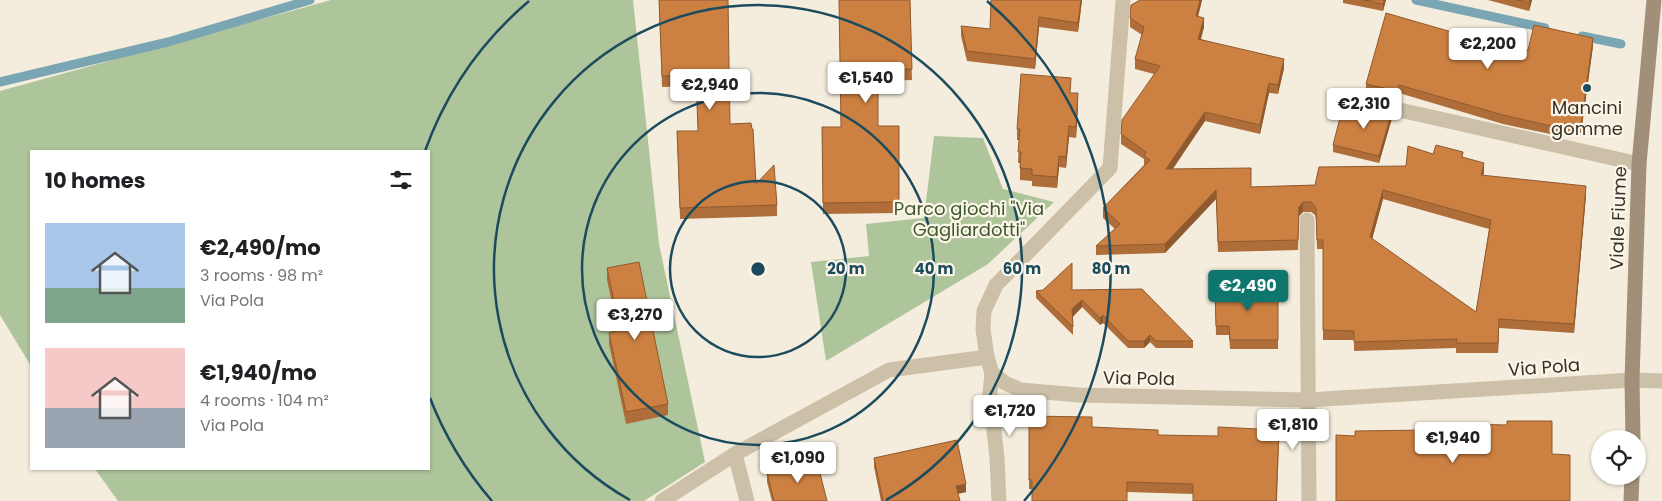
<!DOCTYPE html>
<html lang="en">
<head>
<meta charset="utf-8">
<style>
  body { margin:0; font-family:Poppins,sans-serif; background:#f6f6f6; color:#202124; height:100vh; display:flex; flex-direction:column; font-size:19px; white-space:nowrap }
  * { box-sizing:border-box; margin:0 }
  p { font-size:16px; color:#757577 }
  .icon { flex:none; width:28px; height:28px; fill:none; stroke:currentColor; stroke-width:2; stroke-linecap:round; stroke-linejoin:round }
  .map { position:relative; flex:1; overflow:hidden }
  .details { position:absolute; left:30px; top:150px; width:400px; height:320px; display:flex; flex-direction:column; background:#fff; border-radius:0px; box-shadow:0 1px 4px #0004 }
  .details>* { flex:none }
  .buttons { position:absolute; left:1591px; top:430px; display:grid; gap:10px }
  .buttons a { display:grid; place-items:center; width:55px; height:55px; border-radius:50%; background:#fff; box-shadow:0 1px 4px #0004; font-size:25px }
  .price { position:absolute; translate:-50% -42px; padding:0 11px; border-radius:5px; background:#fff; color:#222; font-size:16px; line-height:32px; filter:drop-shadow(0 1px 2px #0008) }
  .price::after { content:''; position:absolute; left:50%; top:30px; width:15px; height:11px; margin-left:-8px; background:inherit; clip-path:polygon(0 0,100% 0,50% 100%) }
  .price.active { background:#0f766e; color:#fff }
  ul { padding:0; list-style:none }
  li { display:flex; align-items:center; gap:15px; height:125px; padding:0 15px }
  li span { display:grid; place-items:center; flex:none; width:140px; height:100px; border-radius:0px; color:#555 }
  li>.icon { margin-inline-start:auto }
  span .icon { width:60px; height:60px; fill:#fffc; stroke-width:1 }
  li b { font-size:21px }
  h2 { display:flex; justify-content:space-between; align-items:center; height:60px; padding:0 15px; font-size:21px }
  .map>svg:first-child { display:block }
  .green { fill:#aec49b }
  .lines { fill:none; stroke-linecap:round; stroke-linejoin:round }
  .stream { stroke:#7aa5b2; stroke-width:9 }
  .street { stroke:#cdc0a8; stroke-width:15 }
  .secondary { stroke:#a18f79; stroke-width:15 }
  .wall { fill:#af6e39; fill-rule:evenodd }
  .shaded-wall { fill:#8f5a2e }
  .building { fill:#cc8042; stroke:#8f5a2e; fill-rule:evenodd }
  .ring { fill:none; stroke:#1b4b5d; stroke-width:2.5 }
  .poi-dot { fill:#1b4b5d; stroke:#fbf6e9; stroke-width:2 }
  .labels { text-anchor:middle; dominant-baseline:central; stroke-width:4.5; stroke-linejoin:round; paint-order:stroke }
  .poi-label { font-size:18px; fill:#393128; stroke:#fbf6e9 }
  .park-label { font-size:18px; fill:#3e592b; stroke:#fbf6e9 }
  .street-label { font-size:18px; fill:#393128; stroke:#fbf6e9 }
  .centre { fill:#1b4b5d; stroke:#fbf6e9; stroke-width:2.5 }
  .ring-label { font-size:15px; text-anchor:middle; font-weight:bold; fill:#1b4b5d; stroke:#fbf6e9; stroke-width:4.5; stroke-linejoin:round; paint-order:stroke }
</style>
</head>
<body>
<div class="map">
<svg width="1662" height="501" viewBox="0 0 1662 501">
  <rect width="100%" height="100%" fill="#f4eddd"/>
  <g class="green">
    <polygon points="331,0 633,0 659,244 705,462 644,501 118,501 95,469 429,469 429,151 31,151 31,366 0,315 0,91"/>
    <polygon points="934,136 983,138 1003,189 1054,202 988,264 826,361 811,262 869,256 866,224 924,218"/>
  </g>
  <g class="lines">
    <g class="stream">
      <polyline points="1416,0 1545,28"/>
      <polyline points="1582,36 1621,44"/>
      <polyline points="0,82 168,42 310,0"/>
    </g>
    <g class="street">
      <polyline points="1123,0 1110,168 996,285 984,311 983,329 987,357 992,373 1005,383 1021,390 1079,395 1308,400 1632,380 1662,381"/>
      <polyline points="1338,96 1639,164"/>
      <polyline points="1307,220 1309,501"/>
      <polyline points="992,373 990,393 997,458 999,501"/>
      <polyline points="735,454 747,501"/>
      <polyline points="662,501 735,454 889,370 987,357"/>
    </g>
    <g class="secondary">
      <polyline points="1633,439 1632,380 1639,164 1654,0"/>
      <polyline points="1631,501 1632,476"/>
    </g>
  </g>
  <g class="wall">
    <polygon points="659,0 730,124 756,184 777,205 777,216 680,219 677,131 698,131 696,86 662,87"/>
    <polygon points="910,0 912,80 878,81 878,126 899,126 899,213 823,214 822,127 841,127"/>
    <polygon points="991,0 1082,0 1078,32 1039,27 1035,69 967,61 961,36 961,26 990,29"/>
    <path d="M1140,0H1202L1198,16L1204,27L1201,39L1284,68L1278,94L1269,93L1260,134L1205,121L1173,169L1251,187L1315,185L1406,166L1433,154L1463,157L1484,172L1483,175L1586,195L1574,333L1499,328L1498,353H1456V348L1354,351V340H1323V249H1317L1316,219L1315,215L1311,212H1303L1299,216L1298,250L1218,252L1216,199L1165,253L1096,255V246L1115,229L1103,218V208L1144,165V159L1121,144V134L1154,74L1135,69V59L1142,35L1130,27V18ZM1383,199L1489,229L1476,312L1372,239Z"/>
    <polygon points="1343,0 1386,0 1383,11 1343,3"/>
    <polygon points="1488,0 1532,0 1529,11"/>
    <polygon points="1462,35 1528,50 1593,46 1581,133 1565,131 1564,137 1503,124 1399,93 1397,100 1366,93 1366,84"/>
    <polygon points="1071,93 1078,105 1076,138 1069,137 1066,168 1059,167 1057,188 1032,186 1032,181 1020,180 1020,163 1018,163 1019,140 1017,140 1017,129"/>
    <polygon points="1356,118 1392,118 1379,163 1333,152 1333,145"/>
    <polygon points="607,268 668,404 668,415 626,424 609,344 609,333 618,331 607,280"/>
    <polygon points="1278,286 1278,349 1230,349 1229,335 1216,335 1215,287"/>
    <polygon points="1072,290 1193,341 1193,348 1156,348 1150,342 1144,348 1128,348 1103,323 1100,325 1082,307 1073,317 1073,335 1036,298 1036,291"/>
    <polygon points="1029,416 1092,427 1158,435 1279,440 1277,501 1193,501 1193,494 1029,489"/>
    <polygon points="874,458 966,492 958,494 960,501 881,501 874,467"/>
    <polygon points="767,473 827,501 772,501 767,482"/>
  </g>
  <g class="shaded-wall">
    <polygon points="1081,0 1082,0 1078,32 1078,23"/>
    <polygon points="1200,0 1202,0 1196,25 1196,16"/>
    <polygon points="1384,0 1386,0 1383,11 1383,4"/>
    <polygon points="1530,0 1532,0 1529,11 1529,3"/>
    <polygon points="1039,17 1039,27 1035,69 1035,59"/>
    <polygon points="1204,18 1204,27 1198,48 1198,39"/>
    <polygon points="1593,38 1593,46 1581,133 1581,125"/>
    <polygon points="1284,59 1284,68 1278,94 1278,85"/>
    <polygon points="1269,83 1269,93 1260,134 1260,125"/>
    <polygon points="1399,85 1399,93 1397,100 1397,91"/>
    <polygon points="1078,93 1078,105 1076,138 1076,127"/>
    <polygon points="1392,111 1392,118 1379,163 1379,156"/>
    <polygon points="1205,112 1205,121 1166,178 1166,169"/>
    <polygon points="1069,126 1069,137 1066,168 1066,157"/>
    <polygon points="1059,156 1059,167 1057,188 1057,177"/>
    <polygon points="1484,163 1484,172 1481,184 1481,175"/>
    <polygon points="1586,186 1586,195 1574,333 1574,324"/>
    <polygon points="1216,190 1216,199 1165,253 1165,244"/>
    <polygon points="1383,190 1383,199 1370,247 1370,237"/>
    <polygon points="1303,202 1303,212 1299,216 1298,250 1299,207"/>
    <polygon points="1082,300 1082,307 1072,317 1072,309"/>
    <polygon points="1103,315 1103,323 1100,325 1100,318"/>
    <polygon points="1499,319 1499,328 1498,353 1498,343"/>
    <polygon points="1150,335 1150,342 1144,348 1144,341"/>
    <polygon points="966,484 966,492 956,494 956,486"/>
  </g>
  <g class="building">
    <polygon points="659,0 728,0 730,124 751,123 752,129 753,129 756,184 774,165 777,205 680,208 677,131 698,131 696,75 662,76"/>
    <polygon points="839,0 910,0 912,69 878,70 878,126 899,126 899,202 823,203 822,127 841,127"/>
    <polygon points="991,0 1081,0 1078,23 1039,17 1035,59 967,51 961,26 990,29"/>
    <path d="M1140,0H1200L1196,16L1204,18L1198,39L1284,59L1278,85L1269,83L1260,125L1205,112L1166,169L1251,168V187L1315,185L1319,167L1406,166L1408,146L1433,154L1436,145L1463,152L1462,157L1484,163L1481,175L1586,186L1574,324L1499,319L1498,343H1456L1457,339L1354,342V331L1323,330V240H1317L1316,210L1315,206L1311,202H1303L1299,207L1298,240L1218,242L1216,190L1165,244L1096,246L1120,224L1103,208L1150,160L1144,156L1146,152L1121,134L1122,120L1160,66L1135,59L1144,27L1130,18L1131,5ZM1383,190L1491,220L1476,312L1370,237Z"/>
    <polygon points="1364,0 1384,0 1383,4"/>
    <polygon points="1517,0 1530,0 1529,3"/>
    <polygon points="1386,13 1462,35 1463,33 1528,50 1534,25 1593,38 1581,125 1565,123 1564,129 1503,115 1399,85 1397,91 1366,84"/>
    <polygon points="1021,74 1071,78 1070,93 1078,93 1076,127 1069,126 1066,157 1059,156 1057,177 1032,175 1032,169 1020,168 1021,152 1018,152 1020,129 1017,129"/>
    <polygon points="1360,104 1392,111 1379,156 1333,145 1341,114 1356,118"/>
    <polygon points="639,262 668,404 626,412 609,333 620,330 607,268"/>
    <polygon points="1072,263 1072,290 1142,289 1193,341 1156,341 1150,335 1144,341 1128,341 1103,315 1100,318 1082,300 1072,309 1073,327 1036,291 1043,290"/>
    <polygon points="1278,286 1278,340 1230,340 1229,326 1216,326 1215,287"/>
    <polygon points="1029,416 1092,417 1092,427 1158,430 1158,435 1218,436 1218,427 1279,430 1276,501 1193,501 1193,484 1127,482 1127,501 1032,501 1032,480 1029,480"/>
    <polygon points="1507,421 1552,421 1552,454 1570,455 1570,501 1336,501 1336,435 1355,436 1355,431 1426,430 1426,423 1507,425"/>
    <polygon points="957,440 966,484 956,486 960,501 883,501 874,458"/>
    <polygon points="817,461 827,501 774,501 767,473"/>
  </g>
  <g class="ring">
    <circle cx="758" cy="269" r="88"/>
    <circle cx="758" cy="269" r="176"/>
    <path d="M630 500A264 264 0 1 1 886 500"/>
    <path d="M492 501A353 353 0 0 1 430 398M425 151A353 353 0 0 1 529 1M987 1A353 353 0 0 1 1024 501"/>
  </g>
  <circle class="poi-dot" cx="1587" cy="88" r="5"/>
  <g class="labels">
    <g class="poi-label">
      <text x="1587" y="107">Mancini<tspan x="1587" dy="21">gomme</tspan></text>
    </g>
    <g class="park-label">
      <text x="969" y="208">Parco giochi "Via<tspan x="969" dy="21">Gagliardotti"</tspan></text>
    </g>
    <g class="street-label">
      <text transform="translate(1618 218) rotate(-88)">Viale Fiume</text>
      <text transform="translate(1544 367) rotate(-4)">Via Pola</text>
      <text transform="translate(1139 378) rotate(1)">Via Pola</text>
    </g>
  </g>
  <circle cx="758" cy="269" r="8" class="centre"/>
  <g class="ring-label">
    <text x="846" y="274">20 m</text>
    <text x="934" y="274">40 m</text>
    <text x="1022" y="274">60 m</text>
    <text x="1111" y="274">80 m</text>
  </g>
</svg>
<div class="buttons">
<a><svg class="icon" aria-label="locate" viewBox="0 0 24 24"><circle cx="12" cy="12" r="6"/><path d="M12 2v4M12 18v4M2 12h4M18 12h4"/></svg></a>
</div>
<b class="price" style="left:1488px;top:70px">€2,200</b>
<b class="price" style="left:866px;top:104px">€1,540</b>
<b class="price" style="left:710px;top:111px">€2,940</b>
<b class="price" style="left:1364px;top:130px">€2,310</b>
<b class="price active" style="left:1248px;top:312px">€2,490</b>
<b class="price" style="left:635px;top:341px">€3,270</b>
<b class="price" style="left:1010px;top:437px">€1,720</b>
<b class="price" style="left:1293px;top:451px">€1,810</b>
<b class="price" style="left:1453px;top:464px">€1,940</b>
<b class="price" style="left:798px;top:484px">€1,090</b>
<section class="details">
<h2>10 homes<svg class="icon" aria-label="filters" viewBox="0 0 24 24"><path d="M4 7h16M4 17h16"/><circle cx="9" cy="7" r="2"/><circle cx="15" cy="17" r="2"/></svg></h2>
<ul>
<li><span style="background:linear-gradient(#a9c7e8 65%,#7fa58c 0)"><svg class="icon" aria-label="home" viewBox="0 0 24 24"><path d="M3 11l9-7 9 7M6 9v11h12V9"/></svg></span><div><b>€2,490/mo</b><p>3 rooms · 98 m²</p><p>Via Pola</p></div></li>
<li><span style="background:linear-gradient(#f6c9c9 60%,#9aa5b1 0)"><svg class="icon" aria-label="home" viewBox="0 0 24 24"><path d="M3 11l9-7 9 7M6 9v11h12V9"/></svg></span><div><b>€1,940/mo</b><p>4 rooms · 104 m²</p><p>Via Pola</p></div></li>
</ul>
</section>
</div>
</body>
</html>
